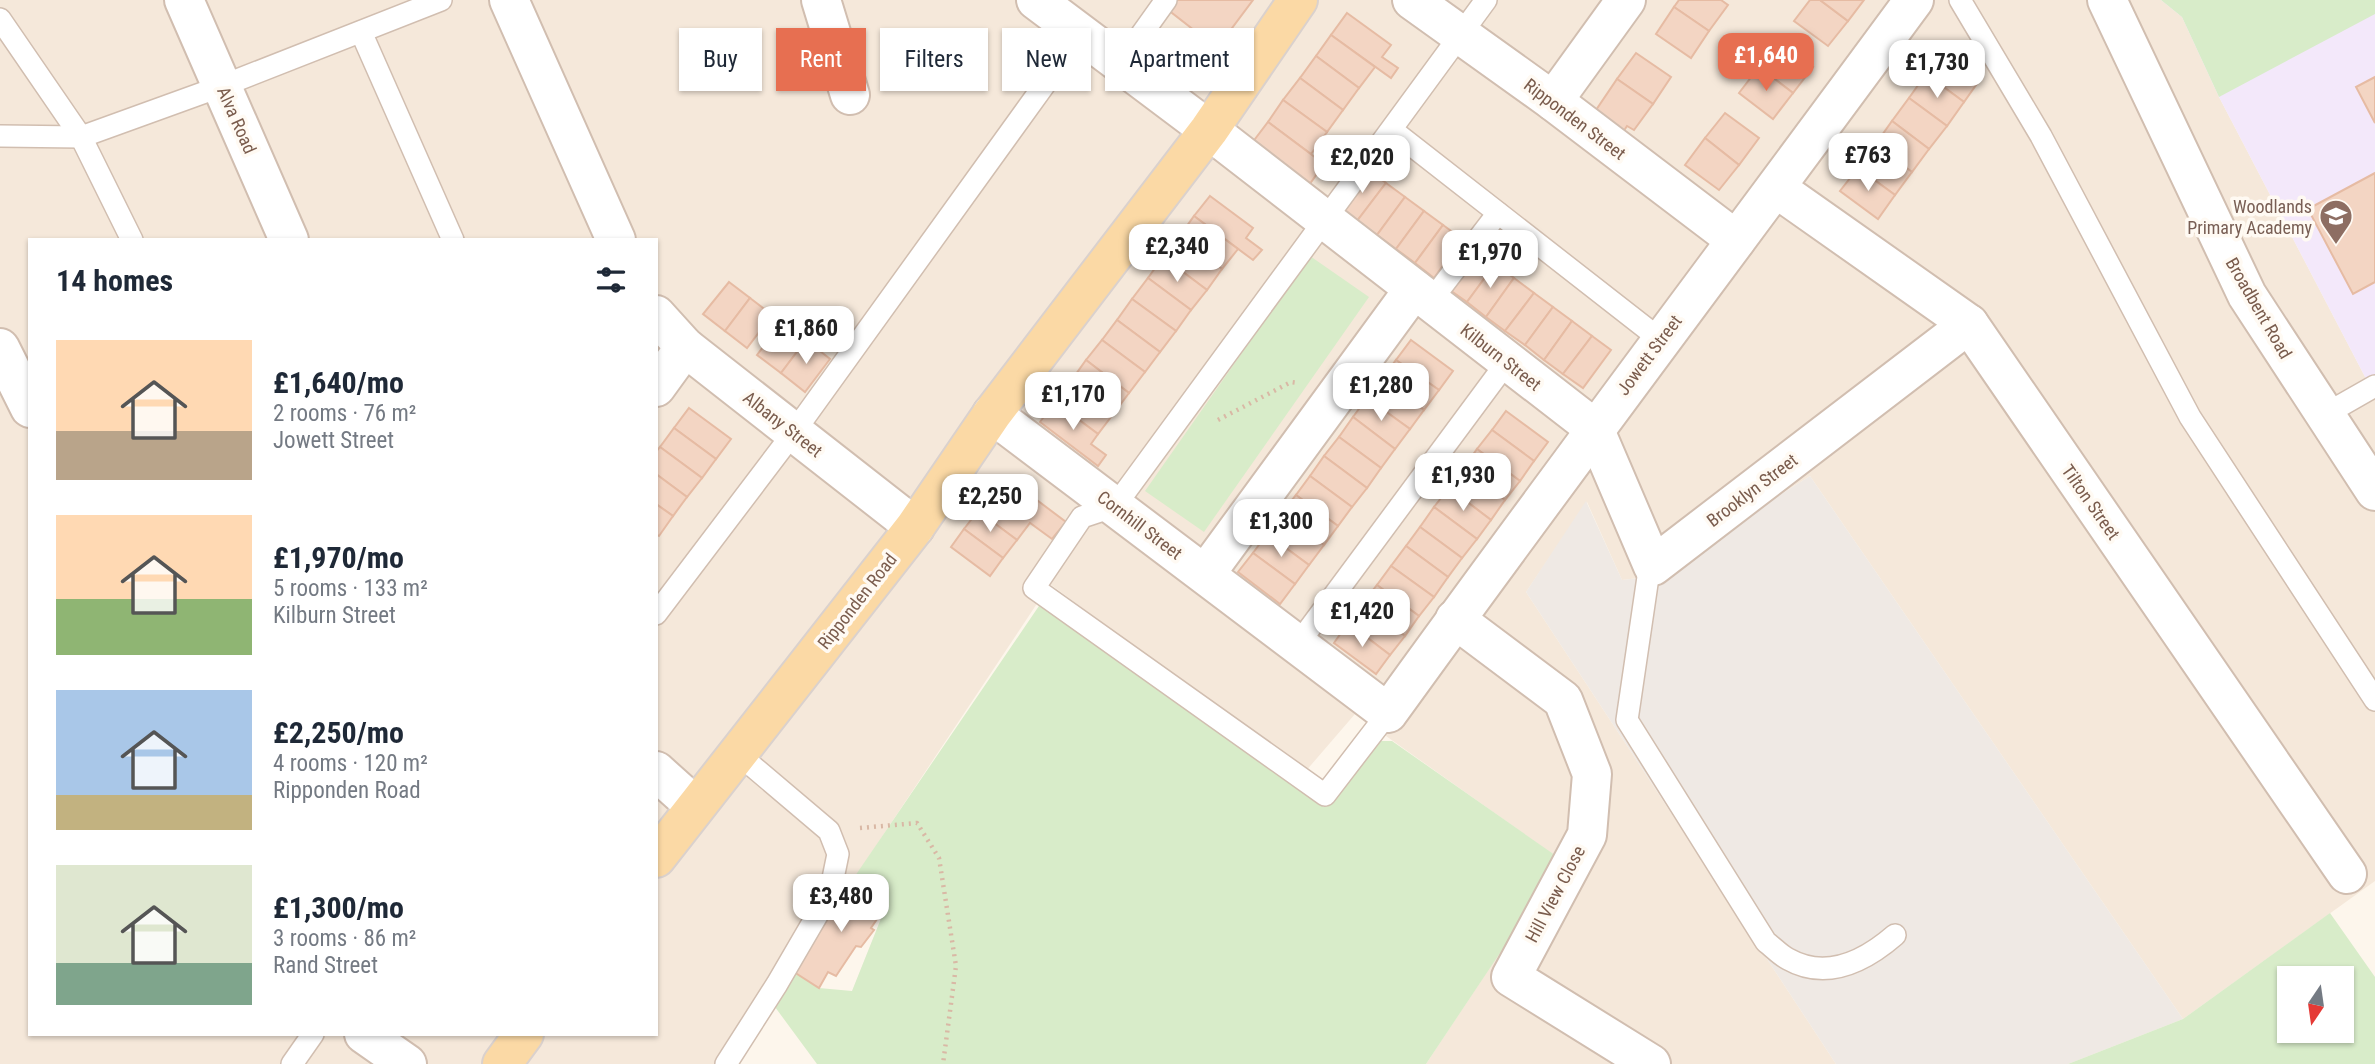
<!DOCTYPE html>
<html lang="en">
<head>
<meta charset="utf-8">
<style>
  body { margin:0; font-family:"Roboto Condensed",sans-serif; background:#f6f6f7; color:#1f2937; height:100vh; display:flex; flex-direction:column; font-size:26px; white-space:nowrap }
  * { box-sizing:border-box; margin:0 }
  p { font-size:23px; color:#747a83 }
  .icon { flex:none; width:38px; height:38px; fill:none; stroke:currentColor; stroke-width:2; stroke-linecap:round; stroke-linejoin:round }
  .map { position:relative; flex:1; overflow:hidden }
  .panel { position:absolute; left:28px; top:238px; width:630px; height:798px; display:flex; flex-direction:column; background:#fff; border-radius:0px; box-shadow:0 2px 5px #0004 }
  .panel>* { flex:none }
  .guide { position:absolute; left:679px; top:28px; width:665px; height:63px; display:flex; gap:14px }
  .needle { width:46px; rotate:193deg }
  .buttons { position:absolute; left:2277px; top:966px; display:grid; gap:14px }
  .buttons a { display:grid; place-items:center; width:77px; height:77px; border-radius:0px; background:#fff; box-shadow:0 2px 5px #0004; font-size:35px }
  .price { position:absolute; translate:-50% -60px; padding:0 16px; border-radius:14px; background:#fff; color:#222; font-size:23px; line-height:46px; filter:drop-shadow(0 2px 4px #0008) }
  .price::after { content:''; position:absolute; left:50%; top:42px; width:21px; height:16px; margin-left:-10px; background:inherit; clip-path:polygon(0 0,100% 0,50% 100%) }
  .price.on { background:#e76f51; color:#fff }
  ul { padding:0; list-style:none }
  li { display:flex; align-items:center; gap:21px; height:175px; padding:0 28px }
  li span { display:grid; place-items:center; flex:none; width:196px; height:140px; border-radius:0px; color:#555 }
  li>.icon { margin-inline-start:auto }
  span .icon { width:84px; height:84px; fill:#fffc; stroke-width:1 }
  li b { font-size:30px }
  h2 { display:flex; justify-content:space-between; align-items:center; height:84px; padding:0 28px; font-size:30px }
  .tag { padding:0 24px; border-radius:0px; background:#fff; box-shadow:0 2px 5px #0004; font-size:24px; line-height:63px }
  .tag.on { background:#e76f51; color:#fff }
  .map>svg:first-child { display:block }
  .residential { fill:#f5e8da; fill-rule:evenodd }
  .industrial { fill:#efe9e4 }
  .education { fill:#f3e8fa }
  .green { fill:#d8ecc9; fill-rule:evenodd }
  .building { fill:#f3d5c3; stroke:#e6bba3; stroke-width:2 }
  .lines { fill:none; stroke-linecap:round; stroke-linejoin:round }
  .lane-casing { stroke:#d1beb0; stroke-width:24 }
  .street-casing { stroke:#d1beb0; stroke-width:42 }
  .primary-casing { stroke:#dad1cd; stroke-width:42 }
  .path { stroke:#d9b8a5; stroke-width:4.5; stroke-dasharray:2 5; stroke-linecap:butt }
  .lane { stroke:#fff; stroke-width:21 }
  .street { stroke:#fff; stroke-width:38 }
  .primary { stroke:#fbd9a5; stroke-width:38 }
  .labels { text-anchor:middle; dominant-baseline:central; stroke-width:7; stroke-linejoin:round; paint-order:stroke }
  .street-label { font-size:18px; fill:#7a5c4d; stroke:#fffaf3 }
  .education-label { font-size:18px; fill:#785e54; stroke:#fffaf3; text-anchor:end }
</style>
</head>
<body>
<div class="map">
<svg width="2375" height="1064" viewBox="0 0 2375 1064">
  <rect width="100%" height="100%" fill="#fdf6ec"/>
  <path class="residential" d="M0,0H2161L2182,17L2219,97L2375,396V881L2183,1019L1810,476L1648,577L1622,580L1587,502L1526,592L1836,1064H1426L1561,860L1355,714L1305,772L1050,584L731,1064H0ZM30,240H656V1034H30Z"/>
  <polygon class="industrial" points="1810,476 2183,1019 2068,1064 1836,1064 1526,592 1586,501 1622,580 1648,577"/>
  <polygon class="education" points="2161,0 2375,0 2375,396 2219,97 2182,17"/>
  <g class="green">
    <polygon points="2161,0 2375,0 2375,14 2219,97 2182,17"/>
    <polygon points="1310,256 1369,297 1204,532 1145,491"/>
    <polygon points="1043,600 1324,807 1374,741 1392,741 1562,860 1426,1064 817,1064 775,1007 794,972 819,988 852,991 886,906 853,879"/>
    <path d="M2330,913L2375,977V1064H2068L2183,1019ZM2342,978V1031H2289V978Z"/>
  </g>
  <g class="building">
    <polygon points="1174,0 1253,0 1217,48 1167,9"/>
    <polygon points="1679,0 1721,0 1728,5 1709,31 1674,7"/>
    <polygon points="1810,0 1820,0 1848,21 1828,46 1794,21"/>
    <polygon points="1820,0 1864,0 1848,21"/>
    <polygon points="1674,7 1709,31 1691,58 1656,34"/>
    <polygon points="1347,13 1391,45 1382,57 1398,68 1391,78 1331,35"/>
    <polygon points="1331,35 1375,67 1359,88 1316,56"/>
    <polygon points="1779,41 1813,67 1793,93 1759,67"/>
    <polygon points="1944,51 1981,78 1964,102 1926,74"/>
    <polygon points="1636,53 1671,77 1653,104 1617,79"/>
    <polygon points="1316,56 1359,88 1343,110 1300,78"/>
    <polygon points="1759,67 1793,93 1773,119 1739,93"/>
    <polygon points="1926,74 1964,102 1947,126 1909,98"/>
    <polygon points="2375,77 2375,123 2356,87"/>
    <polygon points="1300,78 1343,110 1327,132 1283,100"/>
    <polygon points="1617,79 1653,104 1634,130 1627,126 1621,135 1592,116"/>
    <polygon points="1909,98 1947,126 1929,149 1892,121"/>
    <polygon points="1283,100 1327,132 1311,154 1268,122"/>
    <polygon points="1725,113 1759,138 1739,165 1705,138"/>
    <polygon points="1892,121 1929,149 1912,172 1875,145"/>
    <polygon points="1268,122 1324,164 1309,185 1252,143"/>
    <polygon points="1705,138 1739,165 1719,190 1685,165"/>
    <polygon points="1875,145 1912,172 1895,195 1858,168"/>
    <polygon points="1858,168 1895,195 1878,219 1840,191"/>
    <polygon points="1367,169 1386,183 1357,221 1338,207"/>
    <polygon points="2375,173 2375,282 2353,294 2308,209"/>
    <polygon points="1386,183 1405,197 1377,235 1357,221"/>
    <polygon points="1210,196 1253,228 1246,238 1262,250 1253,260 1194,216"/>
    <polygon points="1405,197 1424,211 1396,249 1377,235"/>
    <polygon points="1424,211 1443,225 1415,263 1396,249"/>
    <polygon points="1194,216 1238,249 1222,269 1179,237"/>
    <polygon points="1443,225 1462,239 1434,278 1415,263"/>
    <polygon points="1179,237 1222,269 1207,290 1163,257"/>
    <polygon points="1476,250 1495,264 1467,302 1447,288"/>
    <polygon points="1163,257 1207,290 1191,310 1148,278"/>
    <polygon points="1495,264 1514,278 1486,317 1467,302"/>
    <polygon points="1148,278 1191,310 1176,331 1132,299"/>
    <polygon points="1514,278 1534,293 1505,331 1486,317"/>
    <polygon points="729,282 750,298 725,331 703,314"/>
    <polygon points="1534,293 1553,307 1525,345 1505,331"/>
    <polygon points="750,298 772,315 747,348 725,331"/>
    <polygon points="1132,299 1176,331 1160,352 1117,320"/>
    <polygon points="1553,307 1572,321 1544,360 1525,345"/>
    <polygon points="1117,320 1160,352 1145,372 1102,340"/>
    <polygon points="1572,321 1592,336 1563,374 1544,360"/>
    <polygon points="782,322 806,340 781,373 757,355"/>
    <polygon points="1592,336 1611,350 1583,388 1563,374"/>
    <polygon points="806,340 830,359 805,392 781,373"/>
    <polygon points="1102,340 1145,372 1129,393 1086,360"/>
    <polygon points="1411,340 1453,371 1439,390 1396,360"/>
    <polygon points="1086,360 1129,393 1114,413 1071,381"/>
    <polygon points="1396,360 1439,390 1424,410 1382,379"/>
    <polygon points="1382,379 1424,410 1410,429 1367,398"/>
    <polygon points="1071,381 1114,413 1098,434 1055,402"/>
    <polygon points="1367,398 1410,429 1395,449 1353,417"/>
    <polygon points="1055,402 1098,434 1091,444 1106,455 1098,466 1040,422"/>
    <polygon points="689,408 731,439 716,459 674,428"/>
    <polygon points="1506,411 1548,442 1534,461 1492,430"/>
    <polygon points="1353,417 1395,449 1381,468 1339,437"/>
    <polygon points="674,428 716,459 702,478 660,447"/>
    <polygon points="1492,430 1534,461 1520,481 1477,449"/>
    <polygon points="1339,437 1381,468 1367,488 1324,456"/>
    <polygon points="660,447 702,478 687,497 656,474 656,452"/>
    <polygon points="1477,449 1520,481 1505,500 1463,469"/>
    <polygon points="1324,456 1367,488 1352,507 1310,476"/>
    <polygon points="1463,469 1505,500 1491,520 1449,488"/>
    <polygon points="656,474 687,497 673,516 656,504"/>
    <polygon points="1005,476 1066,522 1052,539 1030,523 1017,540 978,511"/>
    <polygon points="1310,476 1352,507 1338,526 1296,495"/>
    <polygon points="1449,488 1491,520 1477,539 1434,507"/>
    <polygon points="1296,495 1338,526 1324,545 1281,514"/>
    <polygon points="656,504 673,516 659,536 656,534"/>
    <polygon points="1434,507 1477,539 1462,558 1420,527"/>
    <polygon points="978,511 1017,540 1003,558 964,529"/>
    <polygon points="1281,514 1324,545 1309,565 1267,534"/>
    <polygon points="1420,527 1462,558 1448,577 1406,546"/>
    <polygon points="964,529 1003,558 990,576 951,547"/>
    <polygon points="1267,534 1309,565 1295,584 1253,553"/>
    <polygon points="1406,546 1448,577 1434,597 1391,566"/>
    <polygon points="1253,553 1295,584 1280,604 1238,572"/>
    <polygon points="1391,566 1434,597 1419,616 1377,585"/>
    <polygon points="1377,585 1419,616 1405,636 1362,604"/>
    <polygon points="1362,604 1405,636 1390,655 1348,623"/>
    <polygon points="1348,623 1390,655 1376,674 1334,643"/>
    <polygon points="853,879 886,906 871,928 874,930 861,947 856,946 836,976 828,972 819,988 794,972"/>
  </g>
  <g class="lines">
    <defs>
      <g id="lane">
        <polyline points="1960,0 2041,136 2190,417 2375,700"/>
        <polyline points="0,19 81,137 132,240"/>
        <polyline points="361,32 453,240"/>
        <polyline points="1121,63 1166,0"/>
        <polyline points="1392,130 1661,340"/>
        <polyline points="0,136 81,137 222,86 441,0"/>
        <polyline points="1430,302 1498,213"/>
        <polyline points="2324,415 2375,386"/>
        <path d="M1653,566L1648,577L1627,720L1766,942C1773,947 1780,955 1788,959C1827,981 1865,961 1895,935"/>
        <polyline points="656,614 794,432 1081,34"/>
        <polyline points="1298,644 1507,362"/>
        <polyline points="1388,713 1325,795 1034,588 1082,517 1115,506 1486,0"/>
        <polyline points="292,1064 313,1034"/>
        <polyline points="726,1064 777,984 830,893 838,854 829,831 737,753"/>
      </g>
      <g id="street">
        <polyline points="184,0 289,240"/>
        <polyline points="509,0 616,240"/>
        <polyline points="821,0 850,95"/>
        <polyline points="1036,0 1209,130 1594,428 1653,566 1969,324"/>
        <polyline points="1412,0 1553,101 1736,240"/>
        <polyline points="2107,0 2247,295 2375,491"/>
        <polyline points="1553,101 1626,0"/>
        <polyline points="1776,188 1969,324 2347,874"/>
        <polyline points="656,315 685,347 915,527"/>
        <polyline points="0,348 30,408"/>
        <polyline points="656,387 685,347"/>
        <path d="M992,414L1388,713C1561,473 1739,238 1914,0"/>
        <polyline points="1206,573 1414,289"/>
        <polyline points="1455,619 1563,700 1592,774 1587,835 1511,977 1651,1064"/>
        <polyline points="656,771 695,806"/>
        <polyline points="364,1034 407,1064"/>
      </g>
      <g id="primary">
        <polyline points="656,858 915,527 992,414 1209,130 1298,0"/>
        <polyline points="502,1064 524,1034"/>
      </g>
    </defs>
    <use href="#lane" class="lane-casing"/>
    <use href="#street" class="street-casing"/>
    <use href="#primary" class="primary-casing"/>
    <g class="path">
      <polyline points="1218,420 1291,382 1298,383"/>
      <polyline points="860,828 917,823 939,858 956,966 943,1064"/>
    </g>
    <use href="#lane" class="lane"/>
    <use href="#street" class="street"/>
    <use href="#primary" class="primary"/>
  </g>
  <defs>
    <symbol id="school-pin" viewBox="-11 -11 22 30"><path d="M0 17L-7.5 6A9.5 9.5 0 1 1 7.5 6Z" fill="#8d6e63" stroke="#fffaf3"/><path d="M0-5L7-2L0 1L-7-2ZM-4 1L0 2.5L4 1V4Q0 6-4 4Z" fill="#fff"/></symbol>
  </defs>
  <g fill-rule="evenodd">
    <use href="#school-pin" x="2317" y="197" width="38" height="52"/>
  </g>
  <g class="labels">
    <g class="street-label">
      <text transform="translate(1575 119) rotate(37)">Ripponden Street</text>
      <text transform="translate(237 120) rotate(66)">Alva Road</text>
      <text transform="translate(2259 308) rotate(60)">Broadbent Road</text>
      <text transform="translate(1649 355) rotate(-53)">Jowett Street</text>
      <text transform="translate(1501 357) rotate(38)">Kilburn Street</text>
      <text transform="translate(783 424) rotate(38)">Albany Street</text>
      <text transform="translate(1752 490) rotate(-37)">Brooklyn Street</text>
      <text transform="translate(2091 502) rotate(55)">Tilton Street</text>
      <text transform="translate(1140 525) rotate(37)">Cornhill Street</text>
      <text transform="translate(857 601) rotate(-52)">Ripponden Road</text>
      <text transform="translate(1555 894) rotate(-62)">Hill View Close</text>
    </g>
    <g class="education-label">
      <text x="2312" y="206">Woodlands<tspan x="2312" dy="21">Primary Academy</tspan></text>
    </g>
  </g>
</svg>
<div class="buttons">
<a><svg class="needle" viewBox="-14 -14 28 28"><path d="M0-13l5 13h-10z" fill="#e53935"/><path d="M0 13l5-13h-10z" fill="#747a83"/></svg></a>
</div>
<b class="price on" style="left:1766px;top:93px">£1,640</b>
<b class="price" style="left:1937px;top:100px">£1,730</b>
<b class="price" style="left:1868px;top:193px">£763</b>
<b class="price" style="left:1362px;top:195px">£2,020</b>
<b class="price" style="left:1177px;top:284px">£2,340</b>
<b class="price" style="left:1490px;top:290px">£1,970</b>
<b class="price" style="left:806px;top:366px">£1,860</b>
<b class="price" style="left:1381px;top:423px">£1,280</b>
<b class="price" style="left:1073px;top:432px">£1,170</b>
<b class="price" style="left:1463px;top:513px">£1,930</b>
<b class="price" style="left:990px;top:534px">£2,250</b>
<b class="price" style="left:1281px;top:559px">£1,300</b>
<b class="price" style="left:1362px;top:649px">£1,420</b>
<b class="price" style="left:841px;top:934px">£3,480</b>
<div class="guide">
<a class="tag">Buy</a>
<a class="tag on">Rent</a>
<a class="tag">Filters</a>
<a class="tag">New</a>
<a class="tag">Apartment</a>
</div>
<section class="panel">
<h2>14 homes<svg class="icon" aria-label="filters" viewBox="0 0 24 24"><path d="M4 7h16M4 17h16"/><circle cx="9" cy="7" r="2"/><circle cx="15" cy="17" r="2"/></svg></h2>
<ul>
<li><span style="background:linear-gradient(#ffd9b3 65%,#b9a48a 0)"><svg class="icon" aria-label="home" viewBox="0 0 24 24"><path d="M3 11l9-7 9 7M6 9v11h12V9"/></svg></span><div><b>£1,640/mo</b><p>2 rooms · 76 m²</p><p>Jowett Street</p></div></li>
<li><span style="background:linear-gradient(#ffd9b3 60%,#8fb573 0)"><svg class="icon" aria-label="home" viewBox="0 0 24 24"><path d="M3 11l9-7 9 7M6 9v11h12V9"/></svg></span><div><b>£1,970/mo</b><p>5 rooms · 133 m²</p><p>Kilburn Street</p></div></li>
<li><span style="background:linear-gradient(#a9c7e8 75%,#c2b280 0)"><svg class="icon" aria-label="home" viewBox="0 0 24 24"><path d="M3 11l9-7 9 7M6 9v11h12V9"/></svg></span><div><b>£2,250/mo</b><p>4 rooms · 120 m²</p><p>Ripponden Road</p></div></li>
<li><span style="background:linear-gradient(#dfe7d0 70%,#7fa58c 0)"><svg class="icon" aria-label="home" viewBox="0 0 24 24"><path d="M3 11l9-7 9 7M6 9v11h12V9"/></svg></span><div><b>£1,300/mo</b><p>3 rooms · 86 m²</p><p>Rand Street</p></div></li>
</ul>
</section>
</div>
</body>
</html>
